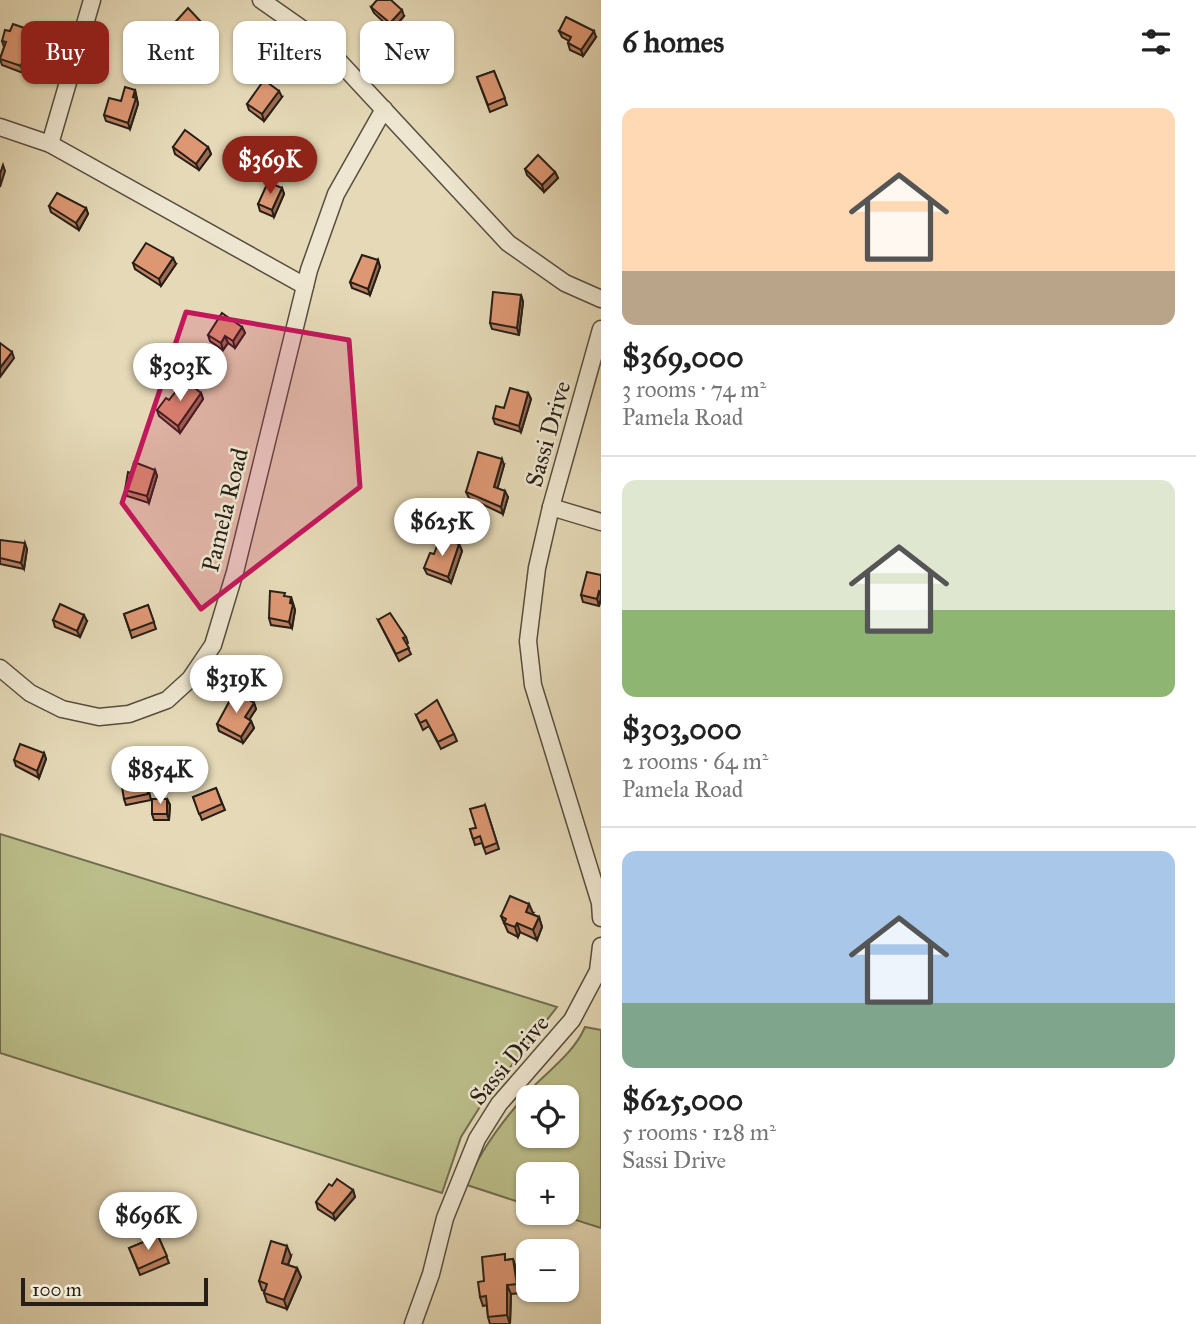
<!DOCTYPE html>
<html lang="en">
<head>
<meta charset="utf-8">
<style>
  body { margin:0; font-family:"IM FELL Great Primer",serif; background:#f6f6f6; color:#222; height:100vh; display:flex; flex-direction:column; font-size:26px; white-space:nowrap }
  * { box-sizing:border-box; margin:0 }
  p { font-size:23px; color:#767676 }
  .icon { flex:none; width:38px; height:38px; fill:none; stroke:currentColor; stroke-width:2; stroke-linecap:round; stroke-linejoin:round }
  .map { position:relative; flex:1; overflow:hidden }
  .panel { display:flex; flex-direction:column; background:#fff; width:595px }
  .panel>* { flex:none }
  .top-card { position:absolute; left:21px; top:21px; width:474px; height:63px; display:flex; gap:14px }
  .buttons { position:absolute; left:516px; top:1085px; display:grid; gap:14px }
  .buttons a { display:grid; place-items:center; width:63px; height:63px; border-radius:14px; background:#fff; box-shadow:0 2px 5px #0004; font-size:35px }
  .scale { position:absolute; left:21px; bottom:18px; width:187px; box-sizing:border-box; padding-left:7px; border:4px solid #271f17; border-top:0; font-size:19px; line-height:24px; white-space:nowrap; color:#271f17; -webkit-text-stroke:5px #eee6d0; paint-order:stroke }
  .price { position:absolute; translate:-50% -60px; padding:0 16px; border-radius:24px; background:#fff; color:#222; font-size:23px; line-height:46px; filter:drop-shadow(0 2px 4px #0008) }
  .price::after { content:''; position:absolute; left:50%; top:42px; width:21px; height:16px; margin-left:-10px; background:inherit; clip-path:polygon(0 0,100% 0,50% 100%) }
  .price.current { background:#8f2418; color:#fff }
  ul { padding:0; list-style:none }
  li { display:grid; align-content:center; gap:14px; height:371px; padding:0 21px }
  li+li { border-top:2px solid #e0e0e0 }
  li span { display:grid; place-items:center; height:217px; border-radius:14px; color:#555 }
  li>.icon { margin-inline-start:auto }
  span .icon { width:126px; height:126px; fill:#fffc; stroke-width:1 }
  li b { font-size:30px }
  h2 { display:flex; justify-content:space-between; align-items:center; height:84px; padding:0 21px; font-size:30px }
  .tag { padding:0 24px; border-radius:14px; background:#fff; box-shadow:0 2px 5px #0004; font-size:24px; line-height:63px }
  .tag.current { background:#8f2418; color:#fff }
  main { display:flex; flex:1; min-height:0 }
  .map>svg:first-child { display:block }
  .green { fill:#bbbe8a; stroke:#716e50; stroke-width:2; fill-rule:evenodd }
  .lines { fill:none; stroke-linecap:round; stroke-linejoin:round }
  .minor-casing { stroke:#564e3f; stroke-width:19 }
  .minor { stroke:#eee6d0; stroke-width:16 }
  .wall { fill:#be8263; stroke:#271f17; stroke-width:2 }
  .shaded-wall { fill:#9b6a50; stroke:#271f17; stroke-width:2 }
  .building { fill:#dd9773; stroke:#271f17; stroke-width:2 }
  .marked { fill:#c2185b; fill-opacity:0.2; stroke:#c2185b; stroke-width:5; stroke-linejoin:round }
  .labels { text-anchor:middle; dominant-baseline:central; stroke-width:5; stroke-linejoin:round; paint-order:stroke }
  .street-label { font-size:24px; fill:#271f17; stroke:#eee6d0 }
</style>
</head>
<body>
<main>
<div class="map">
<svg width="601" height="1324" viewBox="0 0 601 1324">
  <rect width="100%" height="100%" fill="#e5d9b7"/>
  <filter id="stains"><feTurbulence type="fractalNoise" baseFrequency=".00286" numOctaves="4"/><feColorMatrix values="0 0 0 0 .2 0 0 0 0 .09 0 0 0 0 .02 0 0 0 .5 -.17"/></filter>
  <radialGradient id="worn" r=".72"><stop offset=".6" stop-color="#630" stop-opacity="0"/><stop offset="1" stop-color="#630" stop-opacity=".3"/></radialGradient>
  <g class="green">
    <polygon points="0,834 557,1007 481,1105 461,1137 442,1193 0,1053"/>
    <path d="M585,1027L601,1030V1228L554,1213H567V1174H528V1205L467,1185C478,1152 505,1118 529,1091C548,1071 574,1053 585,1027ZM528,1097H567V1136H528Z"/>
  </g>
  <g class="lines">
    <defs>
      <g id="minor">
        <polyline points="261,0 321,42 508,243 565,283 601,299"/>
        <polyline points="0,127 50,144 305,286"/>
        <polyline points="50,144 92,0"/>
        <polyline points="601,329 551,507 537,568 528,641 533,685 600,903 601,918"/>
        <polyline points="551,507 601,522"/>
        <polyline points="0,668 30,693 62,709 99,717 129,714 167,700 190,679 213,645 235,572 309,270 336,194 384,109"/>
        <polyline points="413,1324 431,1274 445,1218 477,1139 499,1104 572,1020 598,971 601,946"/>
      </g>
    </defs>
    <use href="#minor" class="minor-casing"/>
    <use href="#minor" class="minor"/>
  </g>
  <g class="wall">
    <polygon points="371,7 404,16 392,30 374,13"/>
    <polygon points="30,30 33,36 23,73 2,65 0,59 4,47 2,41 10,31"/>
    <polygon points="168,30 206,30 184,51 171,36"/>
    <polygon points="559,31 596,37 583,56 570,50 568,43 569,41 562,37"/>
    <polygon points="494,71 507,105 490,112 477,77"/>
    <polygon points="135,90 138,104 130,129 106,121 104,115"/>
    <polygon points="282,97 264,121 249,110 247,104"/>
    <polygon points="173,147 208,147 211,154 199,170 175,154"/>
    <polygon points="525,169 555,172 558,178 544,192 527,175"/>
    <polygon points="282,188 284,194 274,217 260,211 258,204"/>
    <polygon points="49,206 86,208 88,214 79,230 51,212"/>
    <polygon points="378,260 380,267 370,295 352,288 350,282"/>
    <polygon points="133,263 176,264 161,286 135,269"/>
    <polygon points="521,295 523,302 519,335 492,329 490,323"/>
    <polygon points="242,327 245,333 235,348 228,343 223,350 210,341 208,335"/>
    <polygon points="201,393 203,399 180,433 159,416 157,410 169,400"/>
    <polygon points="528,393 531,399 521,432 495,424 493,418 504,408"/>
    <polygon points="504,465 497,488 508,497 503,514 469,498 466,492"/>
    <polygon points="155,470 157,476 149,503 127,496 125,490"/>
    <polygon points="0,540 27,549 24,569 0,564"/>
    <polygon points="459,544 462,551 451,583 427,574 424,568 434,554"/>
    <polygon points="601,575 601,599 599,606 583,602 581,595"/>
    <polygon points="286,597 291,597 295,610 292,628 271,625 269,618"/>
    <polygon points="148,605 156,629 132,638 124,614"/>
    <polygon points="53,620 87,621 80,637 55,627"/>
    <polygon points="378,620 406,637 408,643 406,644 411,654 399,661"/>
    <polygon points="254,703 256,709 249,720 251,721 254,728 243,743 219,731 217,724"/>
    <polygon points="416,715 454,734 457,741 441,749 429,726 423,730"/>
    <polygon points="44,753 46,759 39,778 16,766 14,760"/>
    <polygon points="147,782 151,800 126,805 124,799"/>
    <polygon points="216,788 225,810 202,820 193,797"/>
    <polygon points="167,799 170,805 169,820 154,820 152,814"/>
    <polygon points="485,805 499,849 486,854 482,843 475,845 470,829 476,828"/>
    <polygon points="533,913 532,914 539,917 542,927 537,940 520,932 518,937 508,932 501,916"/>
    <polygon points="332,1186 353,1190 355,1197 335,1220 318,1209 316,1202"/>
    <polygon points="158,1236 169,1263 140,1275 129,1248"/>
    <polygon points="291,1256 288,1265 297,1268 301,1277 287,1309 267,1302 264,1293 264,1291 262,1290 259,1281"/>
    <polygon points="513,1259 516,1269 521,1293 511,1294 510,1324 490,1324 488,1317 487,1305 483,1306 480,1297 484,1281 507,1260"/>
  </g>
  <g class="shaded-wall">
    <polygon points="402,10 404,16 392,30 390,23"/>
    <polygon points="203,24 206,30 184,51 182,44"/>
    <polygon points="30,30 33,36 23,73 21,66"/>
    <polygon points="594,31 596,37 583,56 581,50"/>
    <polygon points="135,90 138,104 130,129 128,123"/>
    <polygon points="279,91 282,97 264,121 262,114"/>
    <polygon points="208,147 211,154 199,170 196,164"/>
    <polygon points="3,165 5,171 0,187 0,174"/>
    <polygon points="555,172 558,178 544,192 542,185"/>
    <polygon points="282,188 284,194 274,217 272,210"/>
    <polygon points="86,208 88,214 79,230 76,223"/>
    <polygon points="173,258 176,264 161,286 159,279"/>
    <polygon points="378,260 380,267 370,295 368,289"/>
    <polygon points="521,295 523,302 519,335 517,328"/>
    <polygon points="242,327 245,333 235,348 233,341"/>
    <polygon points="225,336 228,343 223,350 221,343"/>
    <polygon points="12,352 14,358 0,377 0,368"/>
    <polygon points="201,393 203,399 180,433 178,426"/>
    <polygon points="528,393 531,399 521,432 519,426"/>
    <polygon points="502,459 504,465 496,494 494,487"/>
    <polygon points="155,470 157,476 149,503 147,496"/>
    <polygon points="505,491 508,497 503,514 501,507"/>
    <polygon points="25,543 27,549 24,569 21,563"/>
    <polygon points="459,544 462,551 451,583 448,577"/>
    <polygon points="599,591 601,597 599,606 597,599"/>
    <polygon points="291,597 295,610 292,628 289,622"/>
    <polygon points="84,615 87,621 80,637 77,631"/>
    <polygon points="254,703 256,709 247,723 245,717"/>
    <polygon points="251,721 254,728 243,743 241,737"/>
    <polygon points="44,753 46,759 39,778 37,771"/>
    <polygon points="167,799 170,805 169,820 167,814"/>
    <polygon points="529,904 533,913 529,921 526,912"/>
    <polygon points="539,917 542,927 537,940 533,930"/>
    <polygon points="517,923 520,932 518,937 515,927"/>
    <polygon points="353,1190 355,1197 335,1220 333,1214"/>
    <polygon points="287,1246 291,1256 285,1272 282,1263"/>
    <polygon points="513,1259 516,1269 521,1293 517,1284"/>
    <polygon points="297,1268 301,1277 287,1309 284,1300"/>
    <polygon points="507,1285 511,1294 510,1324 507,1315"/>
  </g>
  <g class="building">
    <polygon points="377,0 391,0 402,10 390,23 371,7"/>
    <polygon points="188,8 203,24 182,44 168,30"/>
    <polygon points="566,17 594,31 581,50 568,43 571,37 559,31"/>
    <polygon points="13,24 30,30 21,66 0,59 6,42 2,41 5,30 10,31"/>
    <polygon points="494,71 505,98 488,105 477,77"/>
    <polygon points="264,80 279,91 262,114 247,104"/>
    <polygon points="125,87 135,90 133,97 136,98 128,123 104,115 109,98 121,101"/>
    <polygon points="185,130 208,147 196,164 173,147"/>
    <polygon points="538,155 555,172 542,185 525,169"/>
    <polygon points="268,182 282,188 272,210 258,204"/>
    <polygon points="57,193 86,208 76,223 49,206"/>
    <polygon points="146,243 173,258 159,279 133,263"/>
    <polygon points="362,255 378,260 368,289 350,282"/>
    <polygon points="493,292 521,295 517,328 490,323"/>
    <polygon points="222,313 242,327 233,341 225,336 221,343 208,335"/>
    <polygon points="0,343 12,352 0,368"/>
    <polygon points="185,380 201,393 178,426 157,410 166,398 169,400"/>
    <polygon points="510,388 528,393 519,426 493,418 496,406 504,408"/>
    <polygon points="478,452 502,459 494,487 505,491 501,507 466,492"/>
    <polygon points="134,462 155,470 147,496 125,490 128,472 131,473"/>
    <polygon points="440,538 459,544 448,577 424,568 430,553 434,554"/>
    <polygon points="0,540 25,543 21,563 0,558"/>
    <polygon points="587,572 601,575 601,592 599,591 597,599 581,595"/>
    <polygon points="270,591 285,593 284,596 291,597 290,603 293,604 289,622 269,618"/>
    <polygon points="60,604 84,615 77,631 53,620"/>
    <polygon points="148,605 154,622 130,631 124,614"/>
    <polygon points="390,613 406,637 403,638 409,648 396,654 378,620"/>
    <polygon points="235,691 254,703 245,717 251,721 241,737 217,724"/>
    <polygon points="437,700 454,734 438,742 426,720 420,723 416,715"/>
    <polygon points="20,744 44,753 37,771 14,760"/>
    <polygon points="145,776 148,794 124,799 121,781"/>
    <polygon points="216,788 222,804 199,814 193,797"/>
    <rect x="152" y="799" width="15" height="15"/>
    <polygon points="485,805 497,843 484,848 480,836 473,839 470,829 476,828 470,809"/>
    <polygon points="510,896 529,904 526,912 539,917 533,930 517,923 515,927 504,923 506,919 501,916"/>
    <polygon points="337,1179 353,1190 333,1214 316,1202 329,1184 332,1186"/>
    <polygon points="158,1236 167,1256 138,1269 129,1248"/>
    <polygon points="271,1241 287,1246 282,1263 297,1268 284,1300 264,1293 267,1284 259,1281"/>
    <polygon points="505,1254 505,1260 513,1259 517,1284 507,1285 507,1315 488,1317 486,1296 480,1297 478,1282 484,1281 482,1257"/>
  </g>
  <path class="marked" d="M186,312L349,340L360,487L201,609L122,503Z"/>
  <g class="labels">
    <g class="street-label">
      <text transform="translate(548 434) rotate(-74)">Sassi Drive</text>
      <text transform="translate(225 510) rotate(-76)">Pamela Road</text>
      <text transform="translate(509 1060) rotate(-50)">Sassi Drive</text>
    </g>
  </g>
  <rect width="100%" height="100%" filter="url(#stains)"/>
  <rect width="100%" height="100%" fill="url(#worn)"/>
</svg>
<div class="buttons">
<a><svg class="icon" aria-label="locate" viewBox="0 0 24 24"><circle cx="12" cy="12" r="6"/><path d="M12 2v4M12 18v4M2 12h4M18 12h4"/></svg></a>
<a>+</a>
<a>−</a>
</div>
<div class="scale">100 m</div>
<b class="price current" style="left:270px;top:196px">$369K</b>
<b class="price" style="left:180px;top:403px">$303K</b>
<b class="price" style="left:442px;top:558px">$625K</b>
<b class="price" style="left:236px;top:715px">$319K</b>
<b class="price" style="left:160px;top:806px">$854K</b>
<b class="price" style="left:148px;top:1252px">$696K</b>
<div class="top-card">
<a class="tag current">Buy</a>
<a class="tag">Rent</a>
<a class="tag">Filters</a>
<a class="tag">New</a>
</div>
</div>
<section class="panel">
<h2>6 homes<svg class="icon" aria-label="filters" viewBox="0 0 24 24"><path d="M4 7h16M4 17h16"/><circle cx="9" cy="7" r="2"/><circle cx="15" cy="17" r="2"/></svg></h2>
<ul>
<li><span style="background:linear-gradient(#ffd9b3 75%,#b9a48a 0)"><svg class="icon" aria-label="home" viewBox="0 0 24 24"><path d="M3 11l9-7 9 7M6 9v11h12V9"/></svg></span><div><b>$369,000</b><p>3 rooms · 74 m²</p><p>Pamela Road</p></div></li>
<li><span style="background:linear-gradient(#dfe7d0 60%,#8fb573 0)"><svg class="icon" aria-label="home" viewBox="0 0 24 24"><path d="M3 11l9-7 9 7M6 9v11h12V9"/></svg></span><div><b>$303,000</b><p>2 rooms · 64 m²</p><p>Pamela Road</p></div></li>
<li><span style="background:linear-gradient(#a9c7e8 70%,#7fa58c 0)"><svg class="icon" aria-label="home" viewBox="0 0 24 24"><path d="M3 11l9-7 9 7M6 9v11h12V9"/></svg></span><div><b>$625,000</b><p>5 rooms · 128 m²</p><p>Sassi Drive</p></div></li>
</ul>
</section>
</main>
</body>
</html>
